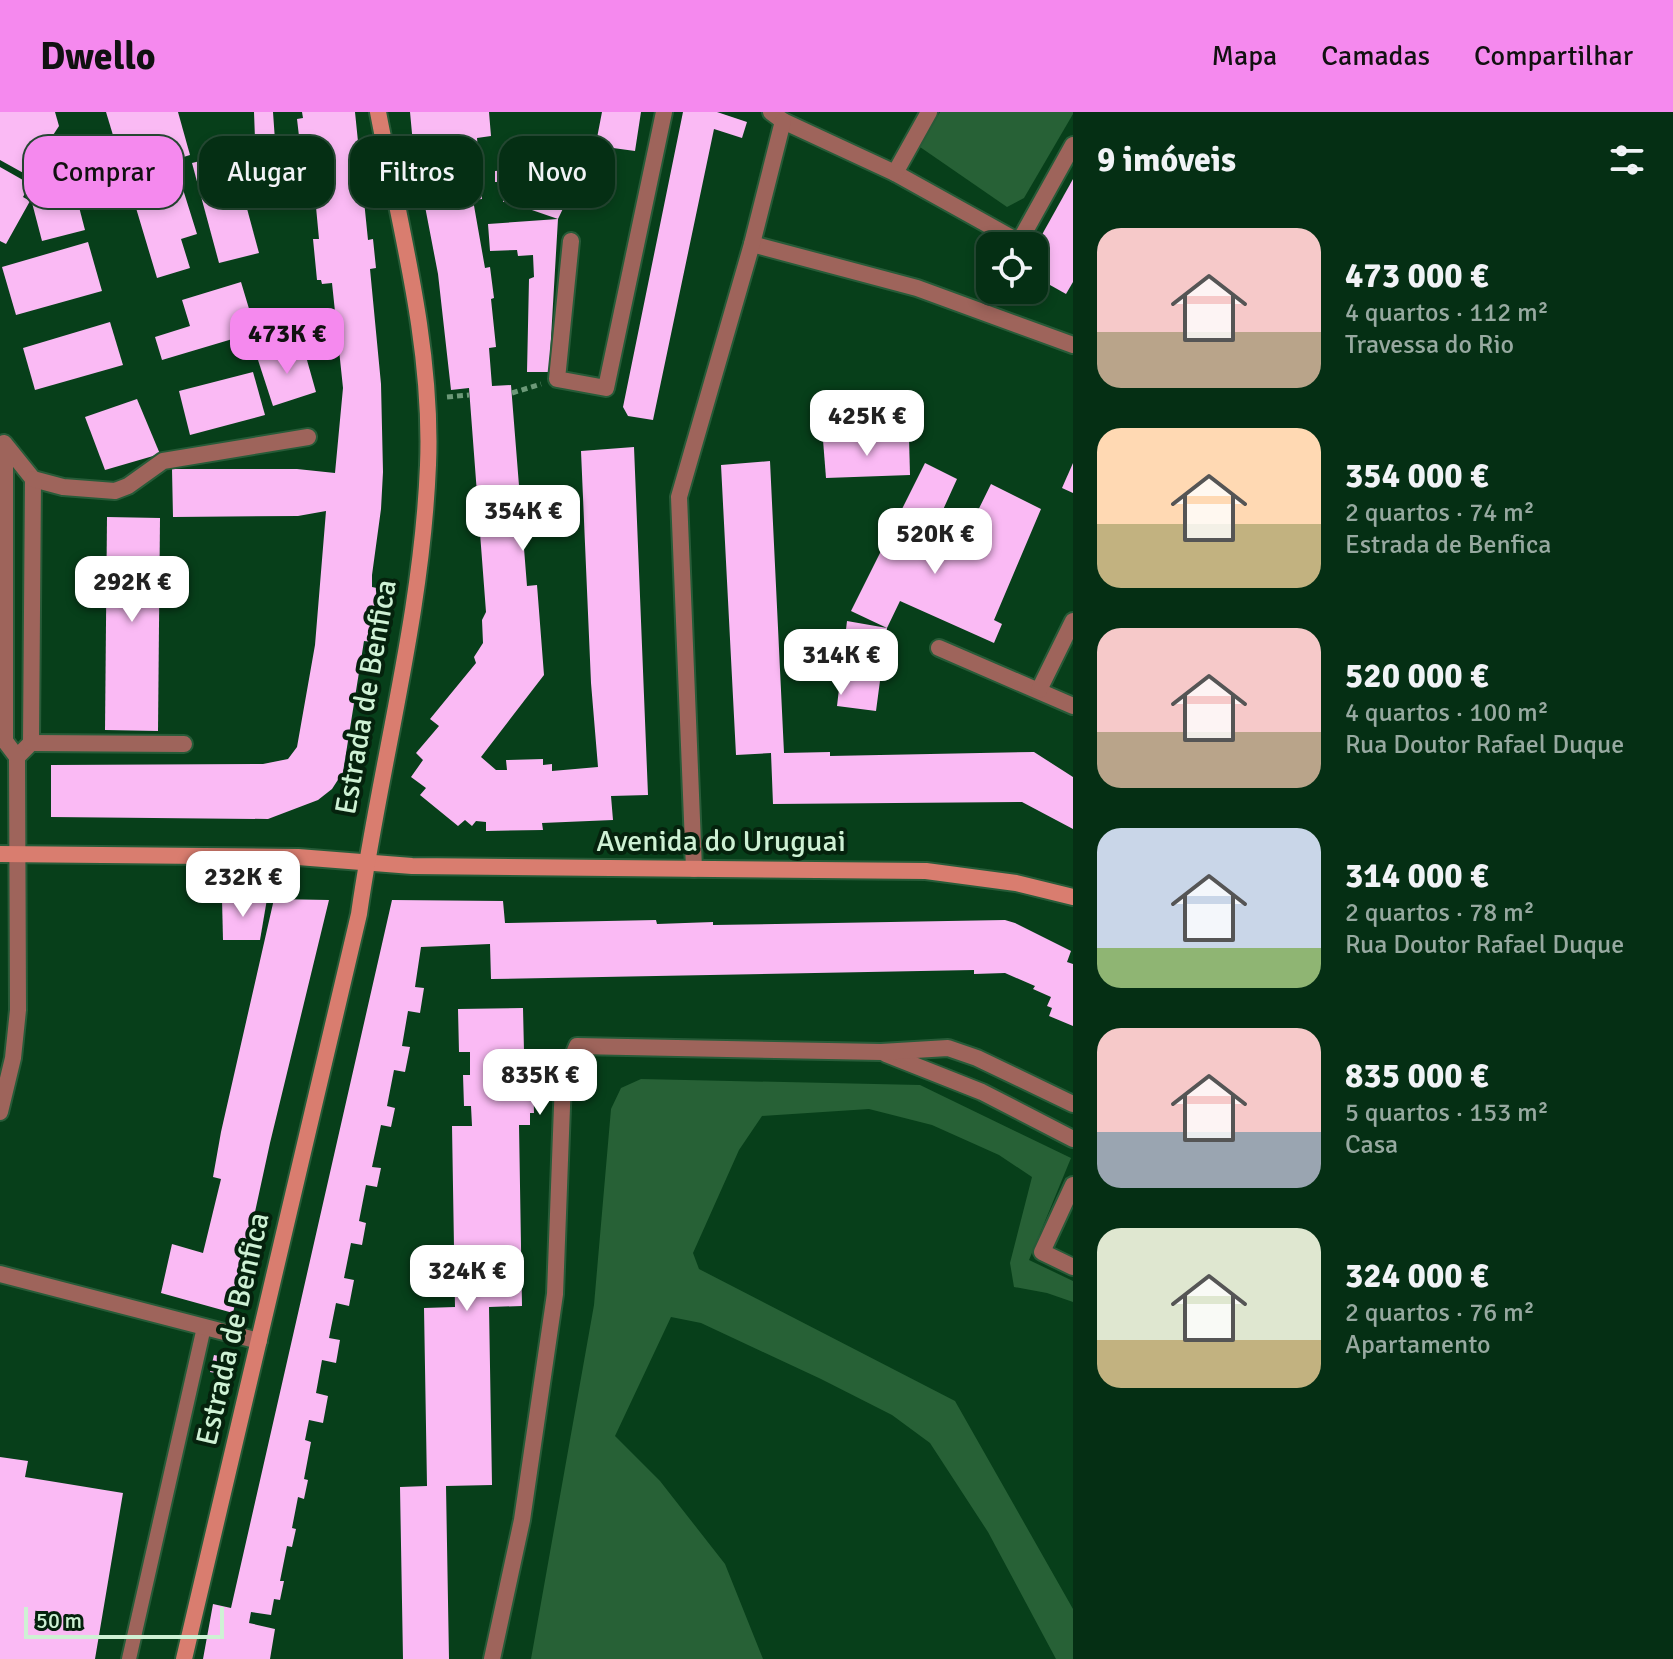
<!DOCTYPE html>
<html lang="pt">
<head>
<meta charset="utf-8">
<style>
  body { margin:0; font-family:Signika,sans-serif; background:#0e371d; color:#f1f3f6; height:100vh; display:flex; flex-direction:column; font-size:30px; white-space:nowrap }
  * { box-sizing:border-box; margin:0 }
  p { font-size:26px; color:#97a9a0 }
  .icon { flex:none; width:44px; height:44px; fill:none; stroke:currentColor; stroke-width:2; stroke-linecap:round; stroke-linejoin:round }
  .map { position:relative; flex:1; overflow:hidden }
  .side { display:flex; flex-direction:column; background:#052f14; width:600px }
  .side>* { flex:none }
  .top-card { position:absolute; left:24px; top:24px; width:760px; height:72px; display:flex; gap:16px }
  .controls { position:absolute; left:976px; top:120px; display:grid; gap:16px }
  .controls a { display:grid; place-items:center; width:72px; height:72px; border-radius:16px; background:#052f14; box-shadow:0 4px 12px #0003,0 0 0 2px #264a34; font-size:40px }
  .scale { position:absolute; left:24px; bottom:20px; width:200px; box-sizing:border-box; padding-left:8px; border:4px solid #cef1d4; border-top:0; font-size:22px; line-height:28px; white-space:nowrap; color:#cef1d4; -webkit-text-stroke:6px #05220d; paint-order:stroke }
  .price { position:absolute; translate:-50% -68px; padding:0 18px; border-radius:16px; background:#fff; color:#222; font-size:26px; line-height:52px; filter:drop-shadow(0 2px 4px #0008) }
  .price::after { content:''; position:absolute; left:50%; top:48px; width:24px; height:18px; margin-left:-12px; background:inherit; clip-path:polygon(0 0,100% 0,50% 100%) }
  .price.current { background:#f589ee; color:#111 }
  ul { padding:0; list-style:none }
  li { display:flex; align-items:center; gap:24px; height:200px; padding:0 24px }
  li span { display:grid; place-items:center; flex:none; width:224px; height:160px; border-radius:24px; color:#555 }
  li>.icon { margin-inline-start:auto }
  span .icon { width:96px; height:96px; fill:#fffc; stroke-width:1 }
  li b { font-size:34px }
  h2 { display:flex; justify-content:space-between; align-items:center; height:96px; padding:0 24px; font-size:34px }
  .tag { padding:0 28px; border-radius:24px; background:#052f14; box-shadow:0 4px 12px #0003,0 0 0 2px #264a34; font-size:28px; line-height:72px }
  .tag.current { background:#f589ee; color:#111 }
  header { display:flex; align-items:center; gap:48px; box-sizing:border-box; height:112px; padding:0 40px; background:#f589ee; color:#111 }
  header strong { font-size:38px }
  nav { display:flex; gap:44px; margin-inline-start:auto; font-size:28px }
  main { display:flex; flex:1; min-height:0 }
  .map>svg:first-child { display:block }
  .green { fill:#276136 }
  .building { fill:#fabaf4 }
  .lines { fill:none; stroke-linecap:round; stroke-linejoin:round }
  .lane-casing { stroke:#275b38; stroke-width:18 }
  .street-casing { stroke:#275b38; stroke-width:20 }
  .secondary-casing { stroke:#275b38; stroke-width:20 }
  .path { stroke:#6c9978; stroke-width:5; stroke-dasharray:6 4; stroke-linecap:butt }
  .lane { stroke:#9e645b; stroke-width:14 }
  .street { stroke:#9e645b; stroke-width:16 }
  .secondary { stroke:#d97d6f; stroke-width:16 }
  .labels { text-anchor:middle; dominant-baseline:central; stroke-width:8; stroke-linejoin:round; paint-order:stroke }
  .street-label { font-size:30px; fill:#cef1d4; stroke:#05220d }
</style>
</head>
<body>
<header>
<strong>Dwello</strong>
<nav><a>Mapa</a><a>Camadas</a><a>Compartilhar</a></nav>
</header>
<main>
<div class="map">
<svg width="1073" height="1547" viewBox="0 0 1073 1547">
  <rect width="100%" height="100%" fill="#073f1a"/>
  <g class="green">
    <polygon points="940,0 1073,0 1073,2 1024,86 1007,95 920,35"/>
    <polygon points="641,967 920,973 1071,1046 1029,1148 1073,1169 1073,1190 1047,1181 1014,1175 1010,1151 1032,1065 999,1043 932,1013 869,997 762,1004 739,1038 693,1141 699,1157 955,1289 1073,1497 1073,1547 1056,1547 988,1420 930,1331 892,1303 821,1267 701,1211 671,1205 615,1324 660,1369 725,1452 763,1547 531,1547 594,1193 611,997 621,976"/>
  </g>
  <g class="building">
    <polygon points="0,0 55,0 59,14 27,63 0,48"/>
    <polygon points="106,0 178,0 190,43 125,63"/>
    <polygon points="254,0 273,0 277,57 250,59 248,28 255,27"/>
    <polygon points="302,0 355,0 368,128 373,127 376,156 370,157 381,272 383,360 381,397 372,463 372,475 377,476 372,530 364,529 343,660 332,677 318,688 268,707 51,705 51,653 263,652 288,647 297,635 315,533 326,399 298,404 173,405 172,357 297,357 335,361 343,276 332,171 322,172 321,168 317,168 313,127 319,127 313,63 309,63 308,49 302,50 297,7 303,6"/>
    <polygon points="410,0 489,0 491,24 477,26 482,87 473,88 485,156 490,155 494,186 491,187 496,235 489,236 492,274 511,273 527,474 537,473 544,563 481,645 496,658 507,658 506,648 543,647 543,653 552,652 552,659 598,655 591,571 581,339 634,335 648,683 611,684 613,708 542,711 543,718 486,719 486,710 476,709 472,714 465,708 458,714 420,683 426,676 411,665 423,648 416,641 439,614 430,607 476,551 474,545 483,531 482,508 486,500 469,276 451,278 438,162 413,32"/>
    <polygon points="602,0 641,0 635,39 613,36 611,78 579,90 583,57 591,57"/>
    <polygon points="683,0 717,0 747,10 742,26 714,17 653,308 628,304 623,295"/>
    <polygon points="232,41 259,141 219,151 192,51"/>
    <polygon points="0,55 30,72 23,85 30,89 6,132 0,129"/>
    <polygon points="540,56 537,75 568,86 558,107 529,97 532,88 503,90 503,70 495,70 495,59"/>
    <polygon points="1073,67 1073,170 1066,182 1034,164 1034,137"/>
    <polygon points="181,71 197,122 181,127 190,156 157,166 133,86"/>
    <polygon points="73,72 85,118 42,129 30,83"/>
    <polygon points="558,107 549,260 527,260 529,167 534,165 533,143 518,144 517,138 490,139 488,112"/>
    <polygon points="88,130 102,179 16,203 2,155"/>
    <polygon points="241,170 256,220 162,248 155,225 190,214 182,188"/>
    <polygon points="110,210 123,253 35,278 23,236"/>
    <polygon points="303,234 316,280 273,294 258,248"/>
    <polygon points="253,260 265,303 190,323 179,279"/>
    <polygon points="137,287 160,342 105,358 85,305"/>
    <polygon points="909,326 910,363 826,366 823,328"/>
    <polygon points="770,349 784,641 830,640 830,644 1034,640 1073,665 1073,717 1022,690 773,692 771,641 736,643 721,353"/>
    <polygon points="925,351 957,367 937,411 965,425 991,372 1041,397 994,508 1002,512 994,531 900,489 887,516 876,599 837,594 847,509 887,516 851,499"/>
    <polygon points="1073,351 1073,381 1062,376"/>
    <polygon points="107,405 160,406 158,619 105,618"/>
    <polygon points="222,787 267,787 260,828 223,828"/>
    <polygon points="274,787 329,788 270,1031 233,1201 161,1181 172,1132 203,1141 221,1067 213,1065 221,1020"/>
    <polygon points="392,788 503,789 505,811 656,808 657,812 713,810 713,813 1005,808 1015,811 1071,839 1067,850 1073,852 1073,914 1049,904 1052,896 1047,894 1051,885 1033,877 1035,874 1005,861 974,862 974,858 491,867 490,832 421,835 415,875 424,876 420,901 408,899 402,934 410,935 405,960 394,958 387,994 395,996 391,1015 381,1013 372,1055 381,1056 377,1075 366,1073 359,1109 366,1111 362,1133 351,1131 344,1166 354,1168 349,1194 336,1191 329,1226 340,1228 336,1251 322,1248 316,1281 328,1284 323,1311 309,1308 305,1328 311,1330 304,1367 308,1368 304,1387 298,1385 292,1416 296,1417 292,1435 287,1434 280,1469 284,1469 280,1488 274,1487 271,1503 251,1500 249,1511 275,1517 270,1547 203,1547 213,1492 231,1496"/>
    <polygon points="523,896 524,939 528,939 528,965 533,965 534,1001 530,1001 530,1013 519,1013 522,1194 489,1195 492,1373 446,1374 449,1547 403,1547 400,1375 427,1374 424,1196 455,1195 452,1014 472,1014 471,994 464,994 463,963 470,963 470,940 459,940 458,897"/>
    <polygon points="214,1243 224,1245 220,1262 210,1260"/>
    <polygon points="0,1345 28,1349 25,1365 123,1381 95,1547 0,1547"/>
  </g>
  <g class="lines">
    <defs>
      <polyline id="lane" points="129,1547 204,1215"/>
      <g id="street">
        <polyline points="771,0 783,9 895,61 1019,130 1073,33"/>
        <polyline points="895,61 929,0"/>
        <polyline points="571,129 557,267 606,276 664,0"/>
        <polyline points="752,132 917,176 1073,233"/>
        <polyline points="4,331 33,367 31,631 17,645"/>
        <polyline points="33,367 63,375 115,379 128,374 163,349 308,325"/>
        <polyline points="939,536 1073,594"/>
        <polyline points="1039,578 1073,509"/>
        <polyline points="31,631 184,632"/>
        <polyline points="694,757 679,385 752,132 783,9"/>
        <polyline points="886,942 982,980 1073,1027"/>
        <polyline points="0,1000 13,946 18,898 17,645 5,629 5,333"/>
        <polyline points="1073,1073 1042,1140 1073,1155"/>
        <polyline points="0,1162 259,1229"/>
        <polyline points="492,1547 522,1408 555,1182 563,968 577,934 881,940 948,936 977,946 1073,992"/>
      </g>
      <g id="secondary">
        <polyline points="0,742 298,745 412,754 926,759 1016,771 1073,785"/>
        <path d="M184,1547L359,802C380,653 422,505 428,353C433,235 400,115 378,0"/>
      </g>
    </defs>
    <use href="#lane" class="lane-casing"/>
    <use href="#street" class="street-casing"/>
    <use href="#secondary" class="secondary-casing"/>
    <g class="path">
      <polyline points="512,281 541,272"/>
      <polyline points="447,285 469,283"/>
    </g>
    <use href="#lane" class="lane"/>
    <use href="#street" class="street"/>
    <use href="#secondary" class="secondary"/>
  </g>
  <g class="labels">
    <g class="street-label">
      <text transform="translate(366 585) rotate(-80)">Estrada de Benfica</text>
      <text x="721" y="729">Avenida do Uruguai</text>
      <text transform="translate(233 1217) rotate(-77)">Estrada de Benfica</text>
    </g>
  </g>
</svg>
<div class="controls">
<a><svg class="icon" aria-label="locate" viewBox="0 0 24 24"><circle cx="12" cy="12" r="6"/><path d="M12 2v4M12 18v4M2 12h4M18 12h4"/></svg></a>
</div>
<div class="scale">50 m</div>
<b class="price current" style="left:287px;top:264px">473K €</b>
<b class="price" style="left:867px;top:346px">425K €</b>
<b class="price" style="left:523px;top:441px">354K €</b>
<b class="price" style="left:935px;top:464px">520K €</b>
<b class="price" style="left:132px;top:512px">292K €</b>
<b class="price" style="left:841px;top:585px">314K €</b>
<b class="price" style="left:243px;top:807px">232K €</b>
<b class="price" style="left:540px;top:1005px">835K €</b>
<b class="price" style="left:467px;top:1201px">324K €</b>
<div class="top-card">
<a class="tag current">Comprar</a>
<a class="tag">Alugar</a>
<a class="tag">Filtros</a>
<a class="tag">Novo</a>
</div>
</div>
<section class="side">
<h2>9 imóveis<svg class="icon" aria-label="filters" viewBox="0 0 24 24"><path d="M4 7h16M4 17h16"/><circle cx="9" cy="7" r="2"/><circle cx="15" cy="17" r="2"/></svg></h2>
<ul>
<li><span style="background:linear-gradient(#f6c9c9 65%,#b9a48a 0)"><svg class="icon" aria-label="home" viewBox="0 0 24 24"><path d="M3 11l9-7 9 7M6 9v11h12V9"/></svg></span><div><b>473 000 €</b><p>4 quartos · 112 m²</p><p>Travessa do Rio</p></div></li>
<li><span style="background:linear-gradient(#ffd9b3 60%,#c2b280 0)"><svg class="icon" aria-label="home" viewBox="0 0 24 24"><path d="M3 11l9-7 9 7M6 9v11h12V9"/></svg></span><div><b>354 000 €</b><p>2 quartos · 74 m²</p><p>Estrada de Benfica</p></div></li>
<li><span style="background:linear-gradient(#f6c9c9 65%,#b9a48a 0)"><svg class="icon" aria-label="home" viewBox="0 0 24 24"><path d="M3 11l9-7 9 7M6 9v11h12V9"/></svg></span><div><b>520 000 €</b><p>4 quartos · 100 m²</p><p>Rua Doutor Rafael Duque</p></div></li>
<li><span style="background:linear-gradient(#c9d6e8 75%,#8fb573 0)"><svg class="icon" aria-label="home" viewBox="0 0 24 24"><path d="M3 11l9-7 9 7M6 9v11h12V9"/></svg></span><div><b>314 000 €</b><p>2 quartos · 78 m²</p><p>Rua Doutor Rafael Duque</p></div></li>
<li><span style="background:linear-gradient(#f6c9c9 65%,#9aa5b1 0)"><svg class="icon" aria-label="home" viewBox="0 0 24 24"><path d="M3 11l9-7 9 7M6 9v11h12V9"/></svg></span><div><b>835 000 €</b><p>5 quartos · 153 m²</p><p>Casa</p></div></li>
<li><span style="background:linear-gradient(#dfe7d0 70%,#c2b280 0)"><svg class="icon" aria-label="home" viewBox="0 0 24 24"><path d="M3 11l9-7 9 7M6 9v11h12V9"/></svg></span><div><b>324 000 €</b><p>2 quartos · 76 m²</p><p>Apartamento</p></div></li>
</ul>
</section>
</main>
</body>
</html>
